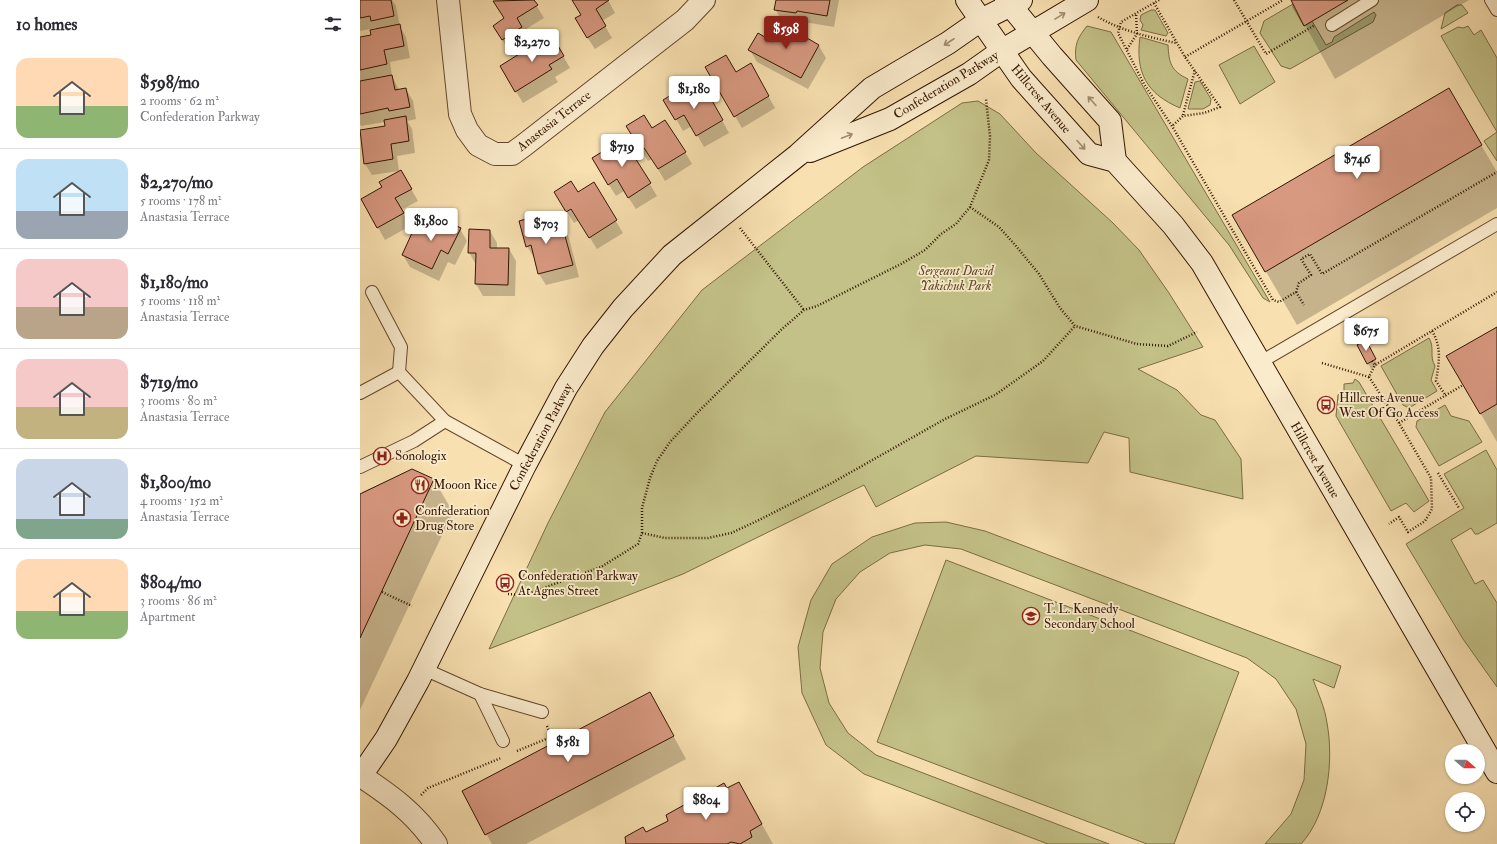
<!DOCTYPE html>
<html lang="en">
<head>
<meta charset="utf-8">
<style>
  body { margin:0; font-family:"IM FELL Double Pica",serif; background:#f2f2f3; color:#2b2b33; height:100vh; display:flex; flex-direction:column; font-size:15px; white-space:nowrap }
  * { box-sizing:border-box; margin:0 }
  p { font-size:13px; color:#7c7c81 }
  .icon { flex:none; width:22px; height:22px; fill:none; stroke:currentColor; stroke-width:2; stroke-linecap:round; stroke-linejoin:round }
  .map { position:relative; flex:1; overflow:hidden }
  .side { display:flex; flex-direction:column; background:#fff; width:360px }
  .side>* { flex:none }
  .needle { width:26px; rotate:110deg }
  .controls { position:absolute; left:1085px; top:744px; display:grid; gap:8px }
  .controls a { display:grid; place-items:center; width:40px; height:40px; border-radius:50%; background:#fff; box-shadow:0 1px 3px #0004; font-size:20px }
  .price { position:absolute; translate:-50% -34px; padding:0 9px; border-radius:4px; background:#fff; color:#222; font-size:13px; line-height:26px; filter:drop-shadow(0 1px 2px #0008) }
  .price::after { content:''; position:absolute; left:50%; top:24px; width:12px; height:9px; margin-left:-6px; background:inherit; clip-path:polygon(0 0,100% 0,50% 100%) }
  .price.current { background:#8f2418; color:#fff }
  ul { padding:0; list-style:none }
  li { display:flex; align-items:center; gap:12px; height:100px; padding:0 16px }
  li+li { border-top:1px solid #e1e1e2 }
  li span { display:grid; place-items:center; flex:none; width:112px; height:80px; border-radius:12px; color:#555 }
  li>.icon { margin-inline-start:auto }
  span .icon { width:48px; height:48px; fill:#fffc; stroke-width:1 }
  li b { font-size:17px }
  h2 { display:flex; justify-content:space-between; align-items:center; height:48px; padding:0 16px; font-size:17px }
  main { display:flex; flex:1; min-height:0 }
  .map>svg:first-child { display:block }
  .green { fill:#c3c187; stroke:#7c6c44 }
  .shadow { fill:#0003 }
  .building { fill:#d89981; stroke:#341601 }
  .lines { fill:none; stroke-linecap:round; stroke-linejoin:round }
  .lane-casing { stroke:#65482d; stroke-width:14 }
  .street-casing { stroke:#65482d; stroke-width:24 }
  .secondary-casing { stroke:#341601; stroke-width:24 }
  .path { stroke:#341601; stroke-width:2.5; stroke-dasharray:1 2; stroke-linecap:butt }
  .lane { stroke:#faebcc; stroke-width:12 }
  .street { stroke:#faebcc; stroke-width:22 }
  .secondary { stroke:#faebcc; stroke-width:22 }
  .oneway { stroke:#a18b71 }
  .labels { text-anchor:middle; dominant-baseline:central; stroke-width:3.5; stroke-linejoin:round; paint-order:stroke }
  .street-label { font-size:13px; fill:#341601; stroke:#faebcc }
  .park-label { font-size:13px; font-style:italic; fill:#5f4929; stroke:#faebcc }
  .poi-label { font-size:13px; fill:#341601; stroke:#faebcc; text-anchor:start }
</style>
</head>
<body>
<main>
<section class="side">
<h2>10 homes<svg class="icon" aria-label="filters" viewBox="0 0 24 24"><path d="M4 7h16M4 17h16"/><circle cx="9" cy="7" r="2"/><circle cx="15" cy="17" r="2"/></svg></h2>
<ul>
<li><span style="background:linear-gradient(#ffd9b3 60%,#8fb573 0)"><svg class="icon" aria-label="home" viewBox="0 0 24 24"><path d="M3 11l9-7 9 7M6 9v11h12V9"/></svg></span><div><b>$598/mo</b><p>2 rooms · 62 m²</p><p>Confederation Parkway</p></div></li>
<li><span style="background:linear-gradient(#bfe0f5 65%,#9aa5b1 0)"><svg class="icon" aria-label="home" viewBox="0 0 24 24"><path d="M3 11l9-7 9 7M6 9v11h12V9"/></svg></span><div><b>$2,270/mo</b><p>5 rooms · 178 m²</p><p>Anastasia Terrace</p></div></li>
<li><span style="background:linear-gradient(#f6c9c9 60%,#b9a48a 0)"><svg class="icon" aria-label="home" viewBox="0 0 24 24"><path d="M3 11l9-7 9 7M6 9v11h12V9"/></svg></span><div><b>$1,180/mo</b><p>5 rooms · 118 m²</p><p>Anastasia Terrace</p></div></li>
<li><span style="background:linear-gradient(#f6c9c9 60%,#c2b280 0)"><svg class="icon" aria-label="home" viewBox="0 0 24 24"><path d="M3 11l9-7 9 7M6 9v11h12V9"/></svg></span><div><b>$719/mo</b><p>3 rooms · 80 m²</p><p>Anastasia Terrace</p></div></li>
<li><span style="background:linear-gradient(#c9d6e8 75%,#7fa58c 0)"><svg class="icon" aria-label="home" viewBox="0 0 24 24"><path d="M3 11l9-7 9 7M6 9v11h12V9"/></svg></span><div><b>$1,800/mo</b><p>4 rooms · 152 m²</p><p>Anastasia Terrace</p></div></li>
<li><span style="background:linear-gradient(#ffd9b3 65%,#8fb573 0)"><svg class="icon" aria-label="home" viewBox="0 0 24 24"><path d="M3 11l9-7 9 7M6 9v11h12V9"/></svg></span><div><b>$804/mo</b><p>3 rooms · 86 m²</p><p>Apartment</p></div></li>
</ul>
</section>
<div class="map">
<svg width="1137" height="844" viewBox="0 0 1137 844">
  <rect width="100%" height="100%" fill="#f8e0b0"/>
  <filter id="stains"><feTurbulence type="fractalNoise" baseFrequency=".005" numOctaves="4"/><feColorMatrix values="0 0 0 0 .2 0 0 0 0 .09 0 0 0 0 .02 0 0 0 .5 -.17"/></filter>
  <radialGradient id="worn" r=".72"><stop offset=".6" stop-color="#630" stop-opacity="0"/><stop offset="1" stop-color="#630" stop-opacity=".3"/></radialGradient>
  <g class="green">
    <polygon points="933,4 933,7 944,26 952,21 966,45 972,42 974,37 1014,12 1016,15 1013,22 930,69 921,66 900,33 904,21"/>
    <polygon points="1097,5 1102,5 1108,13 1081,29 1085,13"/>
    <polygon points="791,10 795,10 808,33 806,36 781,30 783,25 780,20 781,15"/>
    <path d="M727,26L751,32L910,302L903,298L869,245L716,60C714,45 718,37 727,26Z"/>
    <polygon points="1108,26 1114,35 1121,30 1137,58 1137,161 1124,141 1137,132 1081,36 1098,27 1103,28"/>
    <path d="M780,37L808,45C809,63 811,71 828,79L820,108C787,94 775,73 780,37Z"/>
    <polygon points="894,46 915,82 880,104 859,65"/>
    <polygon points="840,81 851,99 850,105 843,109 828,109 835,82"/>
    <polygon points="618,101 640,114 676,153 753,223 779,250 809,293 843,347 778,369 817,390 841,415 855,420 881,459 883,499 770,472 769,438 744,432 728,463 616,456 516,507 504,485 323,574 129,649 188,523 245,412 342,290 503,167 602,103"/>
    <path d="M1069,338C1075,348 1069,356 1075,366L1071,380L1077,391L1049,408L1043,405L1021,366Z"/>
    <polygon points="995,379 999,382 1069,501 1054,512 1046,503 1031,511 976,416 978,395 984,391 984,384 993,383"/>
    <polygon points="1085,405 1091,416 1109,421 1122,442 1079,466 1056,427 1057,421"/>
    <polygon points="1126,450 1137,470 1137,523 1118,534 1115,534 1111,528 1091,540 1115,584 1123,580 1137,603 1137,687 1103,639 1046,544 1104,508 1084,474"/>
    <path d="M586,522L625,531L981,666L974,688L953,679C958,693 965,708 967,723C974,761 968,815 941,844H905L931,814L944,780L946,744L936,709L916,679L887,658L601,549L565,545L530,553L500,572L476,599L463,632L460,668L469,703L488,733L516,755L749,844H688L504,774L466,745L442,693L438,647L451,600L472,564L512,537L555,523Z"/>
    <polygon points="586,560 879,672 814,844 787,844 517,742"/>
  </g>
  <g class="shadow">
    <polygon points="0,0 32,0 36,6 40,27 46,37 50,58 30,62 32,76 39,90 46,89 53,101 56,119 47,121 52,129 55,153 37,156 39,171 12,175 5,164 26,127 25,122 1,126 0,124 0,39 13,36 17,30 16,28 0,31"/>
    <polygon points="136,0 173,0 184,18 163,31 168,39 149,51 141,38 145,19 134,1"/>
    <polygon points="212,0 248,0 255,13 242,21 252,38 235,49 223,31 222,15"/>
    <polygon points="417,0 479,0 474,27 444,22 443,25 422,21 415,9"/>
    <polygon points="931,0 1109,0 975,79"/>
    <polygon points="423,26 459,46 466,58 448,89 397,62 390,50 413,43"/>
    <polygon points="203,56 210,68 195,77 198,82 163,103 148,78"/>
    <polygon points="391,65 415,108 382,128 347,68 375,74"/>
    <polygon points="1088,89 1137,172 1137,208 937,325 873,215"/>
    <polygon points="346,91 369,133 344,147 332,126 323,131 305,100 327,102"/>
    <polygon points="292,129 325,152 332,164 305,181 292,159 288,161 274,139"/>
    <polygon points="263,140 297,196 276,209 264,191 256,196 240,171"/>
    <polygon points="41,171 58,201 41,210 50,226 25,240 2,199 23,187"/>
    <polygon points="233,184 263,233 237,249 219,220 214,223 202,204"/>
    <polygon points="179,216 187,231 202,226 209,238 219,277 186,285 179,274 175,258 174,258 167,246"/>
    <polygon points="100,229 107,241 95,265 88,262 79,281 50,267 43,255 74,231"/>
    <polygon points="130,231 137,243 137,249 149,249 156,261 155,296 123,296 116,284 116,265 109,252"/>
    <polygon points="1137,328 1137,442 1088,357"/>
    <polygon points="1005,341 1018,365 1011,369 998,345"/>
    <polygon points="52,470 74,480 93,512 0,710 0,496 2,492"/>
    <polygon points="290,693 326,759 166,844 132,844 103,792"/>
    <polygon points="379,783 413,844 268,844 286,833"/>
  </g>
  <g class="building">
    <polygon points="0,0 31,0 34,16 11,21 10,16 0,18"/>
    <polygon points="174,0 178,5 157,18 162,27 142,40 133,26 144,18 133,1"/>
    <polygon points="212,0 249,0 236,9 246,26 227,38 215,18 221,15"/>
    <polygon points="416,0 470,0 467,16 437,11 436,13 414,10"/>
    <polygon points="931,0 988,0 944,26"/>
    <polygon points="40,24 44,46 24,50 27,64 0,70 0,37 11,35 10,30"/>
    <polygon points="423,24 459,45 441,78 388,50 398,33 413,42"/>
    <polygon points="191,34 204,56 189,65 192,69 155,92 140,66"/>
    <polygon points="366,55 376,72 391,63 409,96 374,117 345,67"/>
    <polygon points="32,75 35,90 46,88 50,107 29,111 28,108 0,114 0,81"/>
    <polygon points="1089,88 1122,145 905,272 872,215"/>
    <polygon points="321,89 328,100 346,90 363,120 336,136 324,115 315,120 303,100"/>
    <polygon points="284,115 292,128 305,120 326,152 298,169 284,148 281,150 266,126"/>
    <polygon points="46,116 49,141 31,144 33,159 4,164 0,130 25,126 24,120"/>
    <polygon points="263,139 291,183 268,198 257,179 248,185 232,158"/>
    <polygon points="41,170 52,189 35,198 44,213 17,228 1,199 22,187 19,182"/>
    <polygon points="211,181 218,192 234,182 257,220 229,238 211,209 206,212 194,192"/>
    <polygon points="180,215 184,230 202,225 213,265 178,274 171,245 166,247 159,221"/>
    <polygon points="79,218 101,228 88,254 81,250 72,269 42,255 57,222 73,230"/>
    <polygon points="109,229 130,230 130,248 149,248 148,285 115,284 116,253 108,253"/>
    <polygon points="1137,327 1137,404 1120,414 1086,356"/>
    <polygon points="1006,340 1016,359 1007,364 997,345"/>
    <polygon points="52,469 74,479 0,638 0,494"/>
    <polygon points="290,692 314,736 125,835 102,791"/>
    <polygon points="379,782 402,824 390,831 392,837 380,844 371,842 367,844 266,844 265,837 283,827 286,832 308,821 306,815 324,805 327,810 347,799 345,794 364,783 367,788"/>
  </g>
  <g class="lines">
    <defs>
      <g id="lane">
        <polyline points="1131,0 1137,10"/>
        <polyline points="972,25 1012,0"/>
        <polyline points="12,292 41,347 39,372"/>
        <polyline points="899,363 1137,224"/>
        <polyline points="0,393 39,372 85,421 165,465"/>
        <polyline points="0,467 54,441 85,421"/>
        <polyline points="64,669 120,694 182,712"/>
        <polyline points="120,694 143,741"/>
      </g>
      <g id="street">
        <polyline points="88,0 100,114 107,130 118,145 135,154 152,154 163,146 325,20 344,0"/>
        <path d="M1,776C31,796 55,813 76,844"/>
      </g>
      <g id="secondary">
        <polyline points="607,0 661,78 729,154 755,161 813,225 842,263 1137,772"/>
        <polyline points="646,0 692,56 750,121 755,161"/>
        <polyline points="450,151 530,119 609,74 643,50 727,0"/>
        <polyline points="0,777 26,739 58,681 165,465 206,388 233,346 263,308 312,255 438,155 512,88 588,43 621,20 661,0"/>
      </g>
    </defs>
    <use href="#lane" class="lane-casing"/>
    <use href="#street" class="street-casing"/>
    <use href="#secondary" class="secondary-casing"/>
    <g class="path">
      <polyline points="799,0 761,22 758,33 784,84 812,126 913,300 919,302 936,292 939,283 951,275 941,259 950,254 962,274 1137,172"/>
      <polyline points="874,0 906,54 955,25"/>
      <polyline points="794,3 825,57 860,107 844,113 823,116 812,126"/>
      <path d="M738,17C762,31 789,37 816,43"/>
      <polyline points="767,49 777,34 776,14"/>
      <polyline points="825,57 923,0"/>
      <polyline points="823,115 835,70"/>
      <polyline points="610,207 639,227 656,246 679,274 700,308 715,326 777,344 808,346 837,332"/>
      <polyline points="380,228 444,310"/>
      <polyline points="936,292 944,305"/>
      <path d="M1072,331C1082,347 1079,363 1076,381L1086,396"/>
      <polyline points="1012,361 1015,365"/>
      <polyline points="962,363 1009,377 1015,365 1137,292"/>
      <polyline points="1009,377 1039,423 1071,478 1072,509 1065,521 1048,532 1039,517 1029,524"/>
      <polyline points="1039,423 1103,385"/>
      <polyline points="1078,473 1099,508"/>
      <polyline points="282,533 305,538 348,538 371,533 397,521 470,484 585,419 635,395 683,361 715,326"/>
      <polyline points="22,592 52,606"/>
      <polyline points="148,594 161,595 178,590 241,567 278,544 282,533 282,508 290,478 297,461 310,442 336,414 422,329 444,310 457,306 541,264 565,250 581,234 596,224 610,207 629,160 630,136 626,99"/>
      <polyline points="187,726 194,743"/>
      <polyline points="157,751 191,737"/>
      <polyline points="61,795 68,788 141,758"/>
    </g>
    <use href="#lane" class="lane"/>
    <use href="#street" class="street"/>
    <use href="#secondary" class="secondary"/>
  </g>
  <defs><path id="oneway-shaft" d="M-6 0H5M1.5-3L5.5 0L1.5 3" fill="none" stroke-width="1.6" stroke-linecap="round" stroke-linejoin="round"/></defs>
  <g class="oneway">
    <use href="#oneway-shaft" transform="translate(700 16) rotate(-31)"/>
    <use href="#oneway-shaft" transform="translate(589 42) rotate(147)"/>
    <use href="#oneway-shaft" transform="translate(732 101) rotate(-132)"/>
    <use href="#oneway-shaft" transform="translate(487 136) rotate(-21)"/>
    <use href="#oneway-shaft" transform="translate(721 145) rotate(48)"/>
  </g>
  <defs>
    <symbol id="bus-ring" viewBox="-11 -11 22 22"><circle r="9.5" fill="#faebcc" stroke="#8f2418" stroke-width="1.5"/><path d="M-5-6H5V4H4V6H2V4H-2V6H-4V4H-5ZM-3.5-4V0h7V-4ZM-3.5 1.2v1.5H-2V1.2ZM2 1.2v1.5H3.5V1.2Z" fill="#8f2418"/></symbol>
    <symbol id="hospital-ring" viewBox="-11 -11 22 22"><circle r="9.5" fill="#faebcc" stroke="#8f2418" stroke-width="1.5"/><path d="M-5-5h3v3.5h4V-5h3V5h-3V1.5h-4V5h-3Z" fill="#8f2418"/></symbol>
    <symbol id="restaurant-ring" viewBox="-11 -11 22 22"><circle r="9.5" fill="#faebcc" stroke="#8f2418" stroke-width="1.5"/><path d="M-5-6h1v4h1v-4h1v4h1v-4h1v5L-1.5 .5V6h-2V.5L-5-1ZM5-6V6H3V1.5H1.5Q1.5-4 5-6Z" fill="#8f2418"/></symbol>
    <symbol id="pharmacy-ring" viewBox="-11 -11 22 22"><circle r="9.5" fill="#faebcc" stroke="#8f2418" stroke-width="1.5"/><path d="M-2-6h4v4h4v4h-4v4h-4v-4h-4v-4h4Z" fill="#8f2418"/></symbol>
    <symbol id="school-ring" viewBox="-11 -11 22 22"><circle r="9.5" fill="#faebcc" stroke="#8f2418" stroke-width="1.5"/><path d="M0-5L7-2L0 1L-7-2ZM-4 1L0 2.5L4 1V4Q0 6-4 4Z" fill="#8f2418"/></symbol>
  </defs>
  <g fill-rule="evenodd">
    <use href="#bus-ring" x="956" y="395" width="20" height="20"/>
    <use href="#hospital-ring" x="12" y="446" width="20" height="20"/>
    <use href="#restaurant-ring" x="50" y="475" width="20" height="20"/>
    <use href="#pharmacy-ring" x="32" y="508" width="20" height="20"/>
    <use href="#bus-ring" x="135" y="573" width="20" height="20"/>
    <use href="#school-ring" x="661" y="606" width="20" height="20"/>
  </g>
  <g class="labels">
    <g class="street-label">
      <text transform="translate(586 85) rotate(-31)">Confederation Parkway</text>
      <text transform="translate(681 99) rotate(50)">Hillcrest Avenue</text>
      <text transform="translate(194 121) rotate(-38)">Anastasia Terrace</text>
      <text transform="translate(181 437) rotate(-62)">Confederation Parkway</text>
      <text transform="translate(955 460) rotate(60)">Hillcrest Avenue</text>
    </g>
    <g class="park-label">
      <text x="596" y="271">Sergeant David<tspan x="596" dy="15">Yakichuk Park</tspan></text>
    </g>
    <g class="poi-label">
      <text x="979" y="398">Hillcrest Avenue<tspan x="979" dy="15">West Of Go Access</tspan></text>
      <text x="35" y="456">Sonologix</text>
      <text x="73" y="485">Mooon Rice</text>
      <text x="55" y="511">Confederation<tspan x="55" dy="15">Drug Store</tspan></text>
      <text x="158" y="576">Confederation Parkway<tspan x="158" dy="15">At Agnes Street</tspan></text>
      <text x="684" y="609">T. L. Kennedy<tspan x="684" dy="15">Secondary School</tspan></text>
    </g>
  </g>
  <rect width="100%" height="100%" filter="url(#stains)"/>
  <rect width="100%" height="100%" fill="url(#worn)"/>
</svg>
<div class="controls">
<a><svg class="needle" viewBox="-14 -14 28 28"><path d="M0-13l5 13h-10z" fill="#e53935"/><path d="M0 13l5-13h-10z" fill="#7c7c81"/></svg></a>
<a><svg class="icon" aria-label="locate" viewBox="0 0 24 24"><circle cx="12" cy="12" r="6"/><path d="M12 2v4M12 18v4M2 12h4M18 12h4"/></svg></a>
</div>
<b class="price current" style="left:426px;top:50px">$598</b>
<b class="price" style="left:172px;top:63px">$2,270</b>
<b class="price" style="left:334px;top:110px">$1,180</b>
<b class="price" style="left:262px;top:168px">$719</b>
<b class="price" style="left:997px;top:180px">$746</b>
<b class="price" style="left:71px;top:242px">$1,800</b>
<b class="price" style="left:186px;top:245px">$703</b>
<b class="price" style="left:1006px;top:352px">$675</b>
<b class="price" style="left:208px;top:763px">$581</b>
<b class="price" style="left:346px;top:821px">$804</b>
</div>
</main>
</body>
</html>
